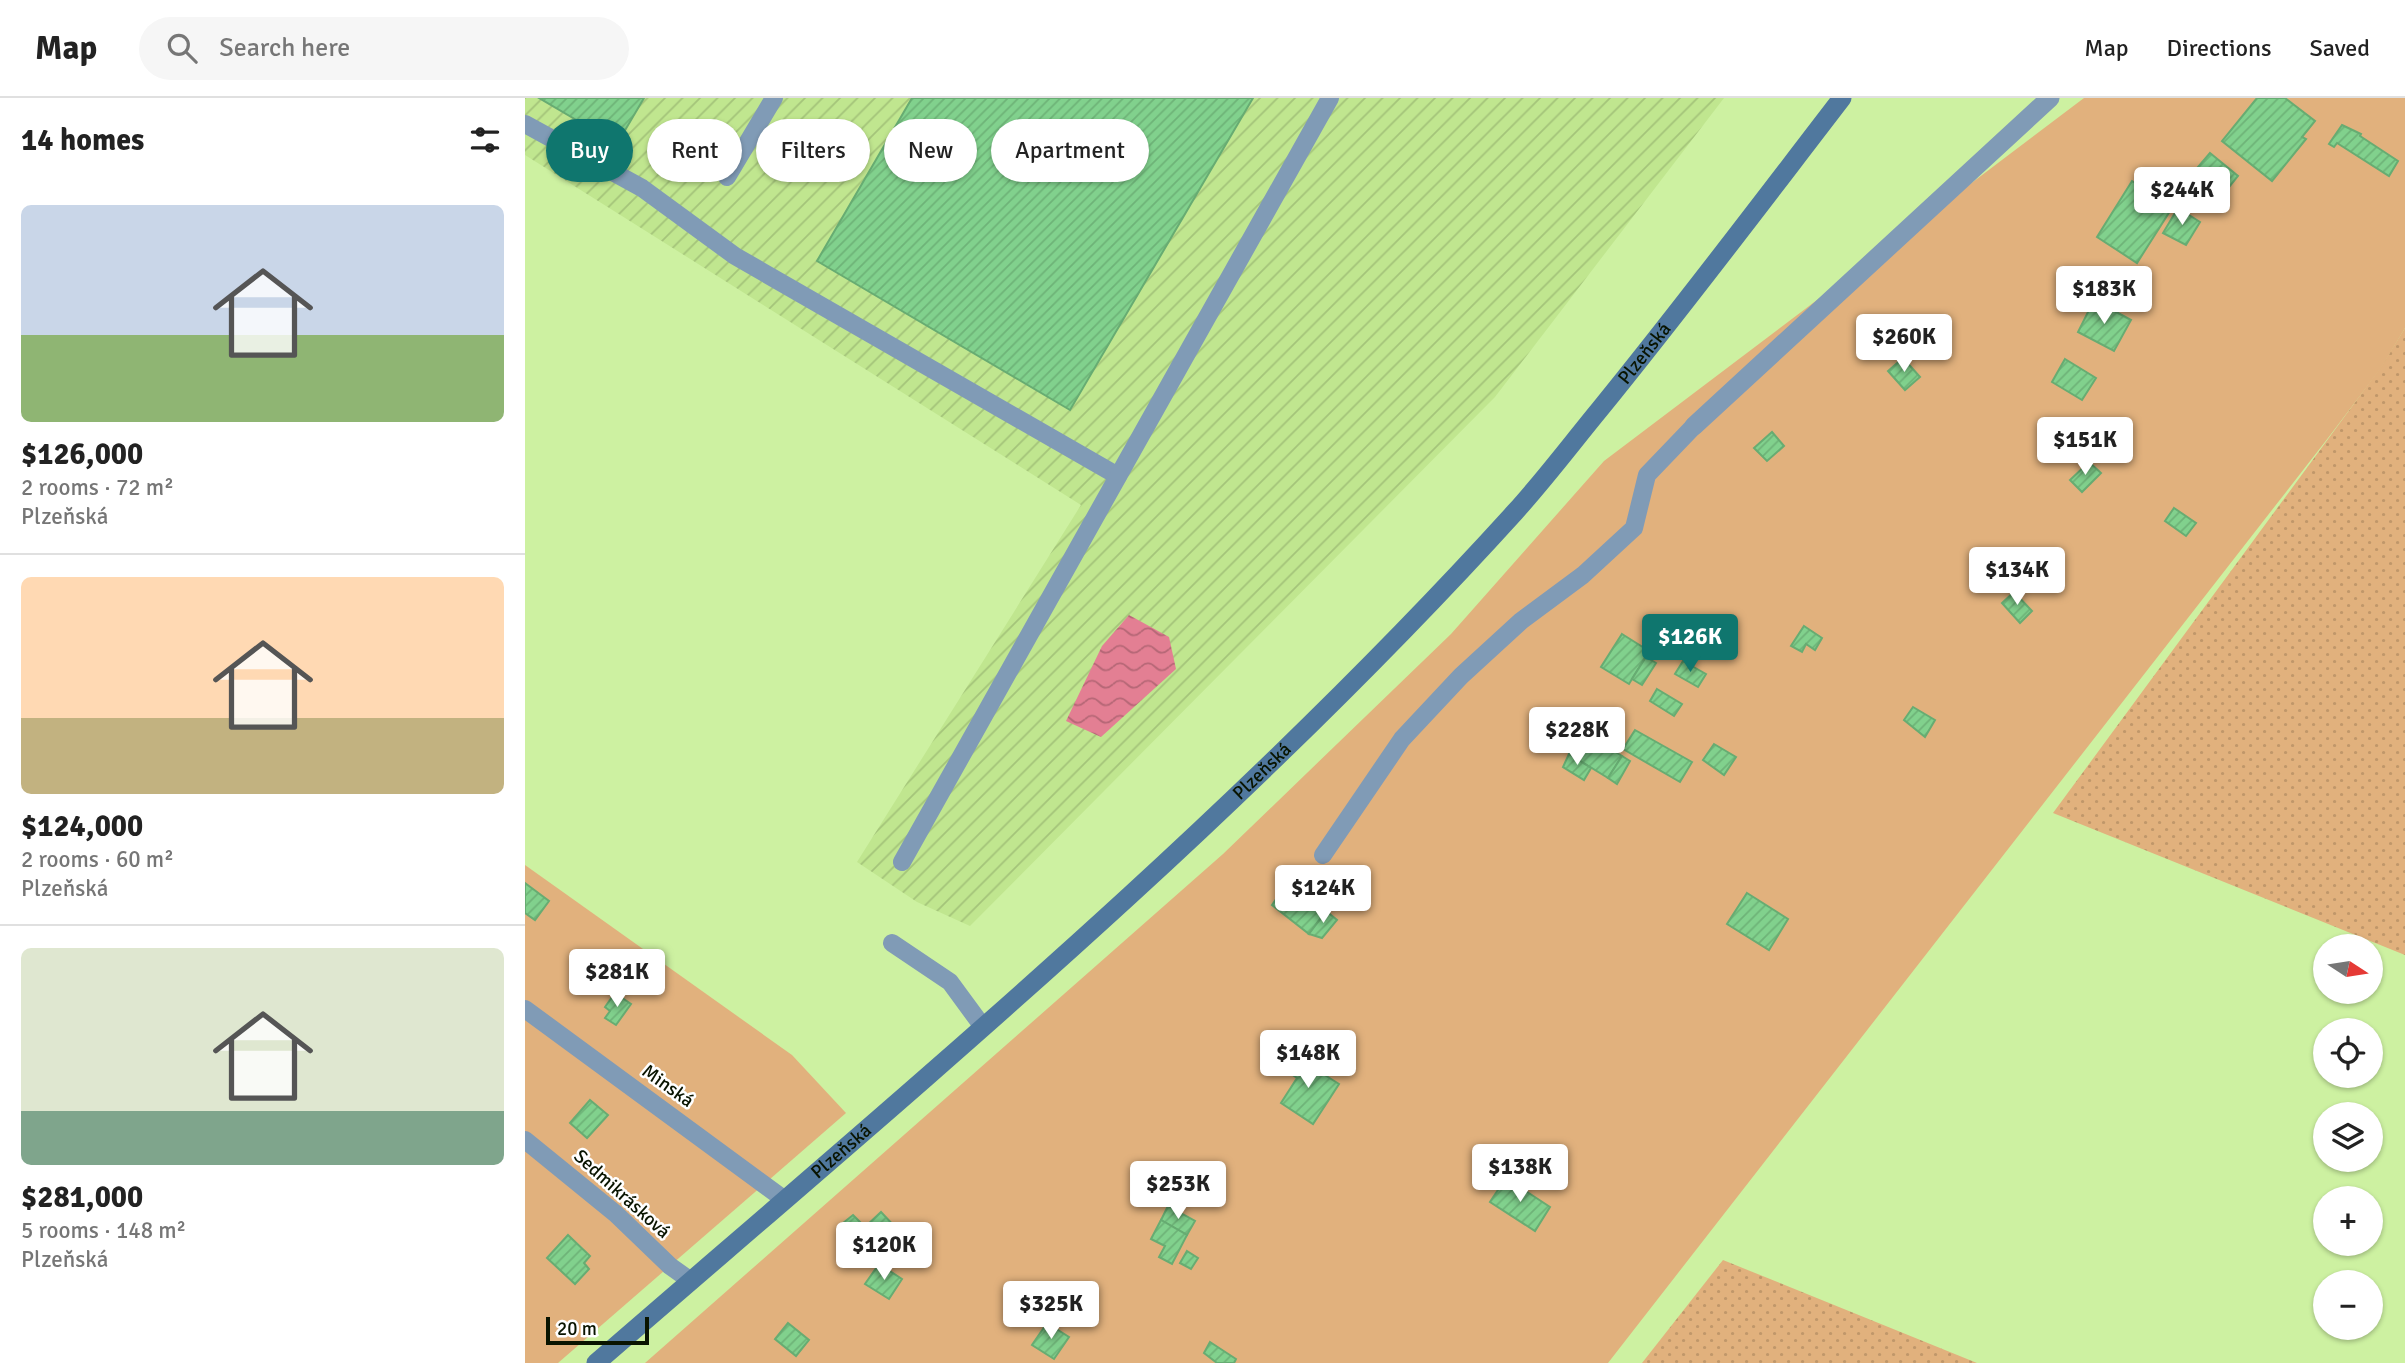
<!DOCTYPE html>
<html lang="en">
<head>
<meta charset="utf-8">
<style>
  body { margin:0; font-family:Signika,sans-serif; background:#f6f6f6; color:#222; height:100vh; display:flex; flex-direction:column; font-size:26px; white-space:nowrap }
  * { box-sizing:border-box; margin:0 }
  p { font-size:23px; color:#767676 }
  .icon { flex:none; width:38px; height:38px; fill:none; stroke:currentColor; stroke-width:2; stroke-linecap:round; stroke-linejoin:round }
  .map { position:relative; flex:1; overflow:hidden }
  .details { display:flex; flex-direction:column; background:#fff; width:525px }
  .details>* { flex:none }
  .hud { position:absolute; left:21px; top:21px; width:665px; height:63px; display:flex; gap:14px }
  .needle { width:46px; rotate:102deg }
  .controls { position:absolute; left:1788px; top:836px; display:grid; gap:14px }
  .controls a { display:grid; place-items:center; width:70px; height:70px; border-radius:50%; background:#fff; box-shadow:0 2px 5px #0004; font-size:35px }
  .scale { position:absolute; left:21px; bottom:18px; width:103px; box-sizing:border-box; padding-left:7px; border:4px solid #091400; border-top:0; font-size:19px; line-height:24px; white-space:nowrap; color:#091400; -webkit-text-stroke:5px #fff; paint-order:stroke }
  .price { position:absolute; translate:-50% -60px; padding:0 16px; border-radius:7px; background:#fff; color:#222; font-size:23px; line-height:46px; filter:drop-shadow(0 2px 4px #0008) }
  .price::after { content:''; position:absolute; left:50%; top:42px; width:21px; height:16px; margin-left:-10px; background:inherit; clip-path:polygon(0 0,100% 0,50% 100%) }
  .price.active { background:#0f766e; color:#fff }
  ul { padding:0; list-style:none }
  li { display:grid; align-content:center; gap:14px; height:371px; padding:0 21px }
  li+li { border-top:2px solid #e0e0e0 }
  li span { display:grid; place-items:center; height:217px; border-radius:10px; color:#555 }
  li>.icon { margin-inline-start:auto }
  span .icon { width:126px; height:126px; fill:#fffc; stroke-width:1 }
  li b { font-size:30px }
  h2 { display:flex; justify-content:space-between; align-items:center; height:84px; padding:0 21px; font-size:30px }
  .pill { padding:0 24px; border-radius:32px; background:#fff; box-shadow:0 2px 5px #0004; font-size:24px; line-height:63px }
  .pill.active { background:#0f766e; color:#fff }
  header { display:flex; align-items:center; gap:42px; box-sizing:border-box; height:98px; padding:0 35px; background:#fff; border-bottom:2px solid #e0e0e0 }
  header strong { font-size:33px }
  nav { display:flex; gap:38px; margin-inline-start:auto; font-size:24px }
  .search { width:490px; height:63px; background:#f6f6f6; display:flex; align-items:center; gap:18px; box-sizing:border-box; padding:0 24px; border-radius:38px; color:#767676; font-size:26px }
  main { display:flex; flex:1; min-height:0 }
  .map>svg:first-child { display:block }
  .industrial { fill:url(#industrial-furrows) }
  .grass { fill:url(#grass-dots) }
  .garden { fill:#e1b17d }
  .water { fill:url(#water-waves) }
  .building { fill:url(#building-hatch); stroke:#67ac72; stroke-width:2 }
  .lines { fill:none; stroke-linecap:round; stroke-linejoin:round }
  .service { stroke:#809bb6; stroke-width:18 }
  .minor { stroke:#809bb6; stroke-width:19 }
  .secondary { stroke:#50789e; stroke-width:19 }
  .labels { text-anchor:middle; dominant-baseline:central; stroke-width:5; stroke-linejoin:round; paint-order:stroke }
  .street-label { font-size:19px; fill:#091400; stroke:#fff }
</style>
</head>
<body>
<header>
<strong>Map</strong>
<div class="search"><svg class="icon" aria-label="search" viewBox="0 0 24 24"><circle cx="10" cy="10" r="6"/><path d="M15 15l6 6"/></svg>Search here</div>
<nav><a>Map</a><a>Directions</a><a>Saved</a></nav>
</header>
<main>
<section class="details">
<h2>14 homes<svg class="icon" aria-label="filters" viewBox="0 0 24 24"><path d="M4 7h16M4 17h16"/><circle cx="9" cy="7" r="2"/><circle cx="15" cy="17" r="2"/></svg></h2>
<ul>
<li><span style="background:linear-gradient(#c9d6e8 60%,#8fb573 0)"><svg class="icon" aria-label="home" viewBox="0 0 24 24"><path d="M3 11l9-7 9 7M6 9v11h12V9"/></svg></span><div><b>$126,000</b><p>2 rooms · 72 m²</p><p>Plzeňská</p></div></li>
<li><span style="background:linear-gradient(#ffd9b3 65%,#c2b280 0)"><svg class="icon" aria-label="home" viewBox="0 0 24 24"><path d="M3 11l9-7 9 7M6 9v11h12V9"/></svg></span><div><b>$124,000</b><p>2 rooms · 60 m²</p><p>Plzeňská</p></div></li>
<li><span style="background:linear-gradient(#dfe7d0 75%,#7fa58c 0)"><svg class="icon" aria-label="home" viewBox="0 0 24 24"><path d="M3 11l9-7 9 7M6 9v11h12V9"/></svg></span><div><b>$281,000</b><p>5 rooms · 148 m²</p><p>Plzeňská</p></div></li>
</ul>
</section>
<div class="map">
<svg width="1880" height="1265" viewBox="0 0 1880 1265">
  <defs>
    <pattern id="industrial-furrows" width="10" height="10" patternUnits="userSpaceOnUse" patternTransform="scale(1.75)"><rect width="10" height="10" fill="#c0e68f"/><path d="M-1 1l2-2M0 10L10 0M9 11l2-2" fill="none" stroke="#a4c47a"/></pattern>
    <pattern id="grass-dots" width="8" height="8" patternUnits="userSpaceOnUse" patternTransform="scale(1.75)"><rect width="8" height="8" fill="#e1b17d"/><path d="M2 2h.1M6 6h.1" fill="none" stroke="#c0976a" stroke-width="1.8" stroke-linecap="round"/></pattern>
    <pattern id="water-waves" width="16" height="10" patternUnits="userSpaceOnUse" patternTransform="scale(1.75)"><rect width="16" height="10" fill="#e37f93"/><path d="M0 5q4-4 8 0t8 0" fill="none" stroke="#b66776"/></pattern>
    <pattern id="building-hatch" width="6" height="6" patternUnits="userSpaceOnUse" patternTransform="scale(1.75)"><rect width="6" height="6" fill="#81d18d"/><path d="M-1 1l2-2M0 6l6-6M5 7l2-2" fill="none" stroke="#6eb378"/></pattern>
  </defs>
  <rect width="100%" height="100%" fill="#cdf1a1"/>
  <polygon class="industrial" points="0,0 1199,0 970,299 445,828 392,804 332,764 556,407 0,57"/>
  <g class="grass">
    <polygon points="1880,230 1880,857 1528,715 1856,269"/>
    <polygon points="1198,1162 1452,1265 1117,1265"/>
  </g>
  <g class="garden">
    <polygon points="1559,0 1880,0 1880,230 1856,270 1803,340 1083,1265 120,1265 698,756 926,536 1079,363"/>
    <polygon points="0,767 267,957 321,1015 33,1265 0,1265"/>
  </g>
  <polygon class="water" points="604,517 644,539 651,571 576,639 541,623 577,548"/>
  <g class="building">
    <polygon points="14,0 119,0 92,46"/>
    <polygon points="387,0 728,0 545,312 292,163"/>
    <polygon points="1732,0 1760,0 1790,23 1777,39 1781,41 1747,83 1697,43"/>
    <polygon points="1817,27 1836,36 1835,38 1873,63 1864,78 1812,45 1809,49 1804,46"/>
    <polygon points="1685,55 1713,78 1696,99 1667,76"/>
    <polygon points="1627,72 1659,91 1612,165 1572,139 1607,83 1617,89"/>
    <polygon points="1653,110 1675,124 1661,147 1638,135"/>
    <polygon points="1569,202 1606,222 1589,253 1553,234"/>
    <polygon points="1378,260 1395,279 1380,292 1363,273"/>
    <polygon points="1540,261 1571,280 1557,302 1527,284"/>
    <polygon points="1247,334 1259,348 1242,363 1229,350"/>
    <polygon points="1564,364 1576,375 1557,394 1545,382"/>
    <polygon points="1649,410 1671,425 1661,438 1640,423"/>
    <polygon points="1489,494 1507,513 1495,525 1477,505"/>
    <polygon points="1279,528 1297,540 1290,552 1281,546 1277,554 1266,548"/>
    <polygon points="1097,536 1124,553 1104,586 1076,569"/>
    <polygon points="1121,559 1131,565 1117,587 1107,581"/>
    <polygon points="1158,563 1181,576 1173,589 1150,576"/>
    <polygon points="1132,591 1157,606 1149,618 1125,603"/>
    <polygon points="1388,609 1410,622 1400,639 1379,622"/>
    <polygon points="1110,632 1167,664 1155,684 1098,651"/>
    <polygon points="1057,633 1097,658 1083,680 1044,656"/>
    <polygon points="1189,646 1211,659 1199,677 1178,662"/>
    <polygon points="1044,656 1066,670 1059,682 1038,669"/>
    <polygon points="1097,658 1105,663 1092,686 1083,680"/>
    <polygon points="763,784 801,813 784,836 747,807"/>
    <polygon points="0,785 24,803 10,822 0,815"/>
    <polygon points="1222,795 1263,821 1244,852 1202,826"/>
    <polygon points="801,813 812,822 797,840 784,836"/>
    <polygon points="90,895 106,906 91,927 80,920 85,913 80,909"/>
    <polygon points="768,957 814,986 788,1026 756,1005 772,980 759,971"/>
    <polygon points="65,1002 83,1017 62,1040 45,1025"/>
    <polygon points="981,1080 1025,1109 1010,1133 965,1104"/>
    <polygon points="643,1108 670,1123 662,1137 636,1122"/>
    <polygon points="356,1114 371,1130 354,1145 340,1129"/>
    <polygon points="328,1117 341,1130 331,1139 318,1125"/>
    <polygon points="636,1122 662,1137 647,1166 634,1159 640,1148 626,1141"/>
    <polygon points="43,1137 65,1158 59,1165 64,1171 50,1186 22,1160"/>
    <polygon points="662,1153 673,1160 666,1171 655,1165"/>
    <polygon points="354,1166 377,1181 364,1201 340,1186"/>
    <polygon points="263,1225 284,1242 271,1258 250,1241"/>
    <polygon points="522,1225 544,1239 529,1261 507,1247"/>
    <polygon points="685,1244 711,1261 709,1265 692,1265 679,1255"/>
  </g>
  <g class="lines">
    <g class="service">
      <polyline points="0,26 117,90 210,158 593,378"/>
      <polyline points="202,79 249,0"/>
      <polyline points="798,757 877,641 936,578 996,523 1058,477 1109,430 1122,377 1169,328"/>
      <polyline points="377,764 805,0"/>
      <polyline points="367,845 425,884 458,929"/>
      <polyline points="0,911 260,1102"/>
      <polyline points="0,1042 91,1116 145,1168 166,1183"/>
    </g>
    <polyline class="minor" points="1169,328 1525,0"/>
    <path class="secondary" id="s1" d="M71,1265C386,992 709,724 990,414C1020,381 1047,345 1075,311C1158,209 1237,104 1317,0"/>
  </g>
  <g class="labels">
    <g class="street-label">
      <text stroke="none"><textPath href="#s1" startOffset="1458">Plzeňská</textPath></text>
      <text stroke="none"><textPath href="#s1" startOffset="891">Plzeňská</textPath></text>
      <text transform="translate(143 988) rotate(36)">Minská</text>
      <text stroke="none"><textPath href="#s1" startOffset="324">Plzeňská</textPath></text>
      <text transform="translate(97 1096) rotate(42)">Sedmikrásková</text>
    </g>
  </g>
</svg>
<div class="controls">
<a><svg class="needle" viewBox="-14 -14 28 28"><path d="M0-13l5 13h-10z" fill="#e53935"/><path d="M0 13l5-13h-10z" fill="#767676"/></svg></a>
<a><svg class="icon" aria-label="locate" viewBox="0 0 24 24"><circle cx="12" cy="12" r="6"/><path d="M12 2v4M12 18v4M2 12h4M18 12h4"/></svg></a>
<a><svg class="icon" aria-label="layers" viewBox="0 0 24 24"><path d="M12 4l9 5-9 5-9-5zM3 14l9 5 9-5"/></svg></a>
<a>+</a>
<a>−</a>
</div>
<div class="scale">20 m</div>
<b class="price" style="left:1657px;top:129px">$244K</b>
<b class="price" style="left:1579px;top:228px">$183K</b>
<b class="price" style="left:1379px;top:276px">$260K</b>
<b class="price" style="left:1560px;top:379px">$151K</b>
<b class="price" style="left:1492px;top:509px">$134K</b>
<b class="price active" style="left:1165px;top:576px">$126K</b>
<b class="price" style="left:1052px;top:669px">$228K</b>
<b class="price" style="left:798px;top:827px">$124K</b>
<b class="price" style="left:92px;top:911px">$281K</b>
<b class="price" style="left:783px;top:992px">$148K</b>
<b class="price" style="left:995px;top:1106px">$138K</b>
<b class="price" style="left:653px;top:1123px">$253K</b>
<b class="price" style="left:359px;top:1184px">$120K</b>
<b class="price" style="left:526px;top:1243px">$325K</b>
<div class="hud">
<a class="pill active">Buy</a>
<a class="pill">Rent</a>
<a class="pill">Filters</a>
<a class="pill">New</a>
<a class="pill">Apartment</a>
</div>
</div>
</main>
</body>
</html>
